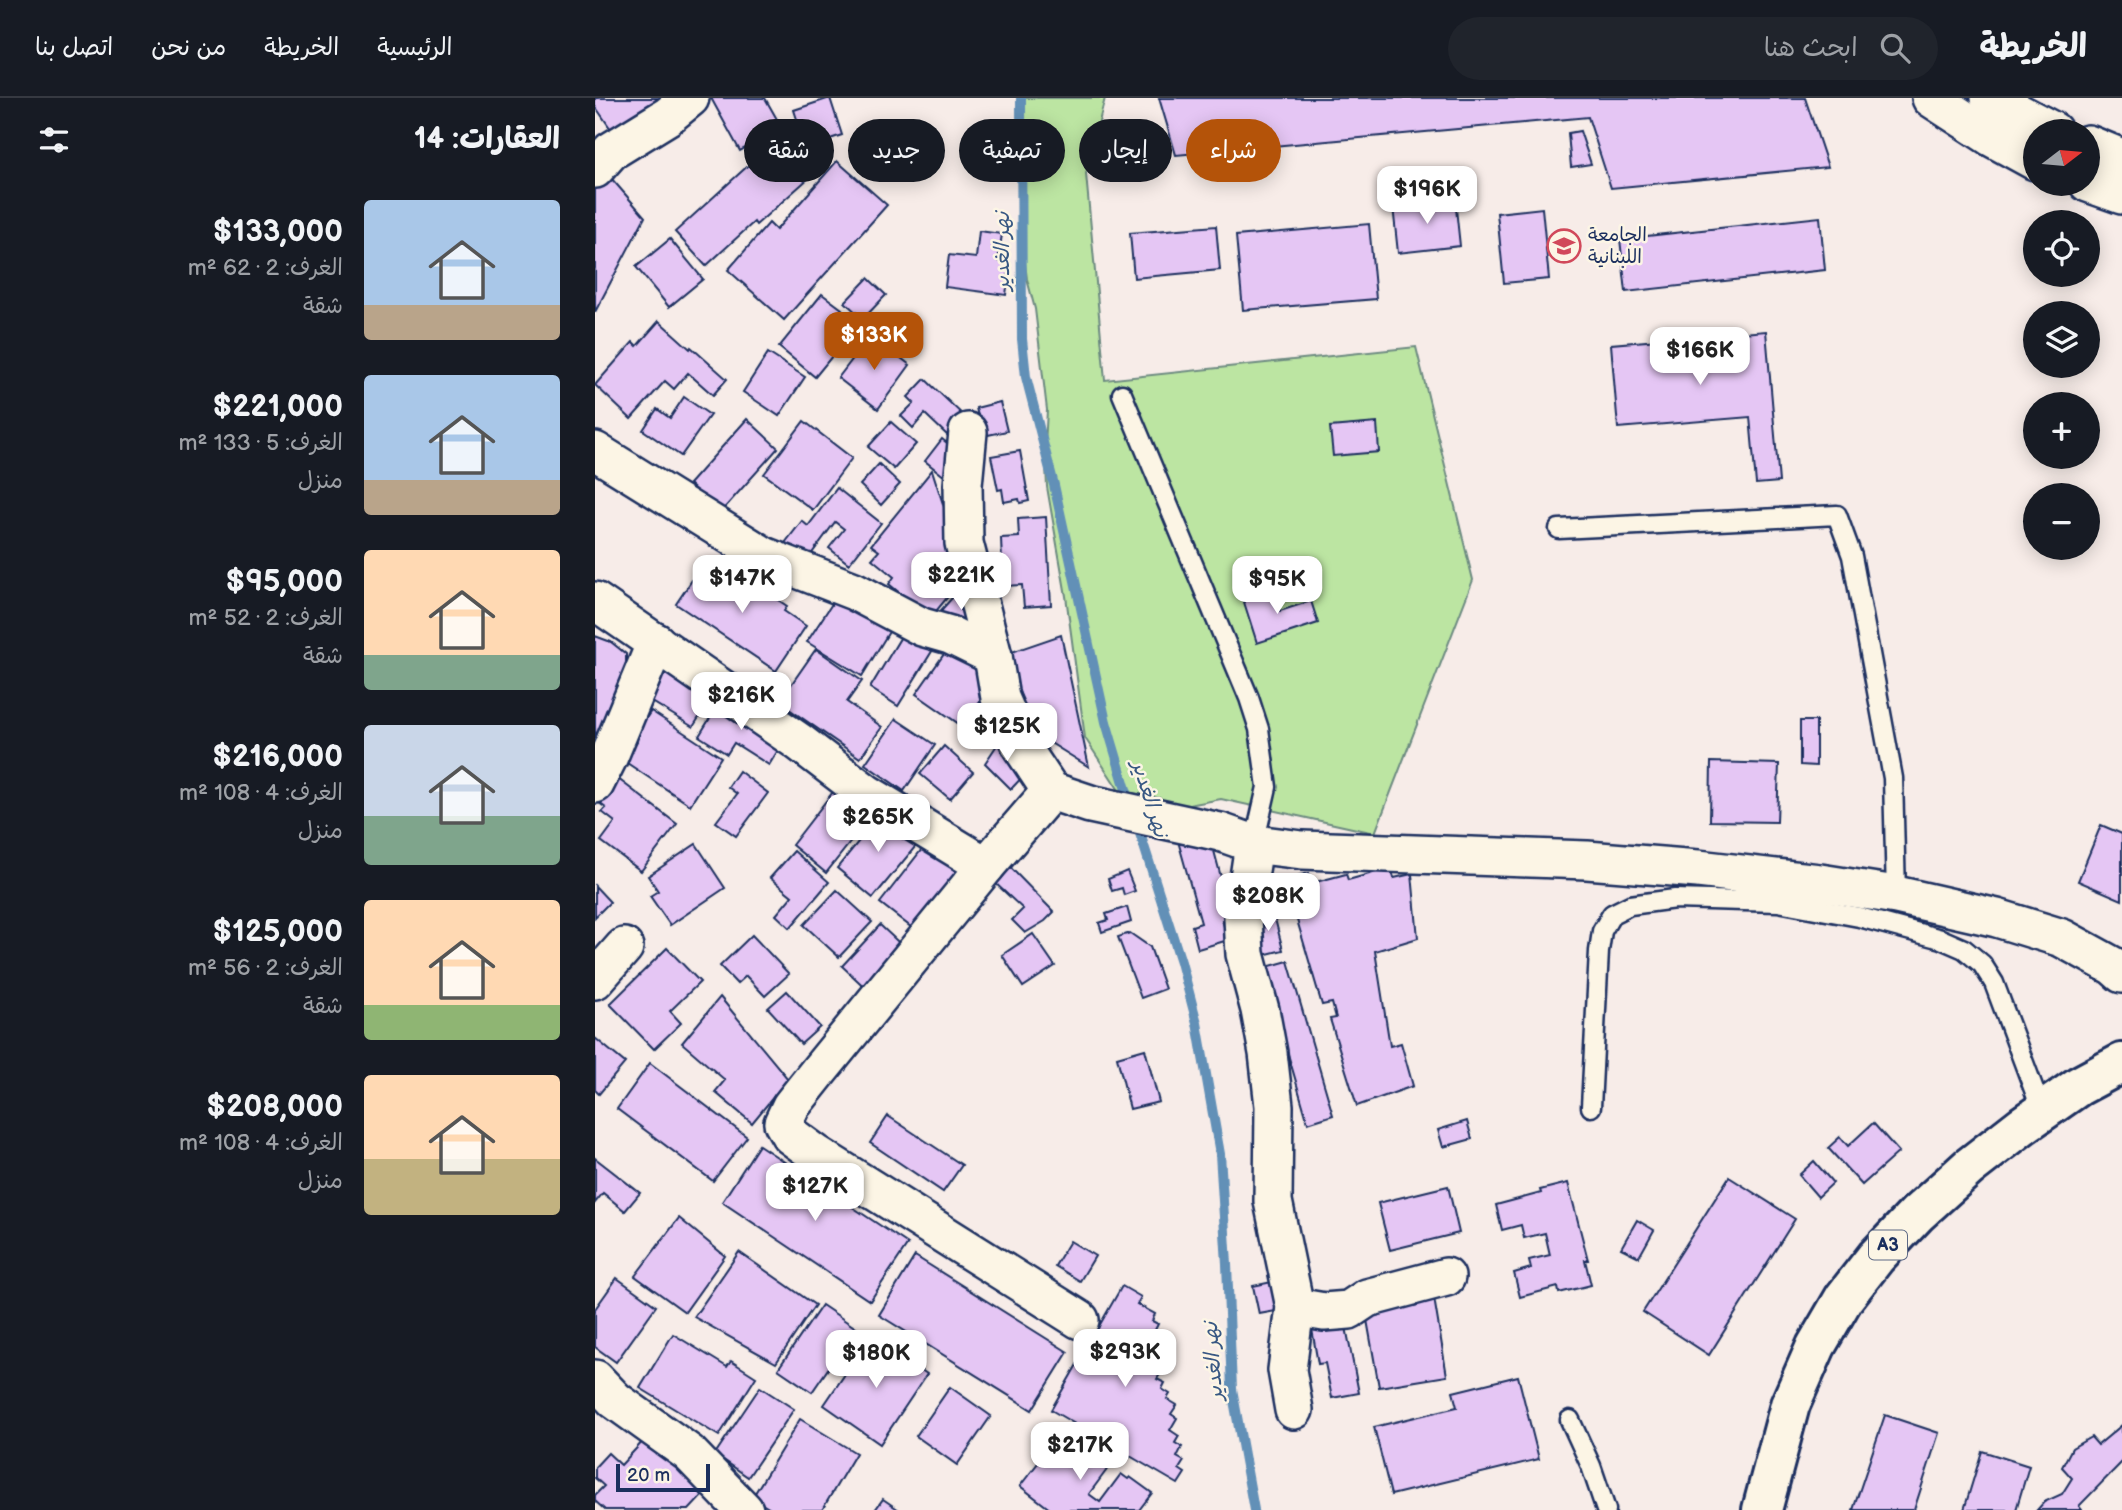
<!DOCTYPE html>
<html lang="ar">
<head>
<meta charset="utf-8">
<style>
  body { margin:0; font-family:"Balsamiq Sans","Playpen Sans Arabic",sans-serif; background:#20242c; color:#f1f3f6; direction:rtl; height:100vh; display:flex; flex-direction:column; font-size:26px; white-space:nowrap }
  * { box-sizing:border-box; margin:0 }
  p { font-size:23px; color:#9ea1a6 }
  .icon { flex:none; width:38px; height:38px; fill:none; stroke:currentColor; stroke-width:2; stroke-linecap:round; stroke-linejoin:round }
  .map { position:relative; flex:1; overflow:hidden; direction:ltr }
  .panel { display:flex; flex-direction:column; background:#171b24; width:595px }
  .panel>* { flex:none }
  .banner { position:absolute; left:21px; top:21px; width:665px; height:63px; direction:rtl; display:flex; gap:14px }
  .needle { width:46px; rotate:74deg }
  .tools { position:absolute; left:1428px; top:21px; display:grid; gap:14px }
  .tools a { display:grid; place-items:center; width:77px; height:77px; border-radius:50%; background:#171b24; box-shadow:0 4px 18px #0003; font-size:35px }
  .scale { position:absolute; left:21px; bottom:18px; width:94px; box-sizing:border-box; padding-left:7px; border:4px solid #1b2f5e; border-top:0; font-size:19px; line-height:24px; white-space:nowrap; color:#1b2f5e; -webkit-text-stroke:5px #fcf5e5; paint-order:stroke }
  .price { position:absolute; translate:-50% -60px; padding:0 16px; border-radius:14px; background:#fff; color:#222; font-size:23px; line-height:46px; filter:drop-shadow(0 2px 4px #0008) }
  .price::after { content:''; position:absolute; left:50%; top:42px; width:21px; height:16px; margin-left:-10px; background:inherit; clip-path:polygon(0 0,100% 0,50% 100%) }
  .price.current { background:#b45309; color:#fff }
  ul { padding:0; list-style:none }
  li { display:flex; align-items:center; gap:21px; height:175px; padding:0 35px }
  li span { display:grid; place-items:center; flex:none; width:196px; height:140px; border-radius:7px; color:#555 }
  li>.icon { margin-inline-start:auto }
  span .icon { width:84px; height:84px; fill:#fffc; stroke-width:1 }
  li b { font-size:30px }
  h2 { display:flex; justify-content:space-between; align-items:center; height:84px; padding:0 35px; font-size:30px }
  .tag { padding:0 24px; border-radius:32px; background:#171b24; box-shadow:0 4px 18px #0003; font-size:24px; line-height:63px }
  .tag.current { background:#b45309; color:#fff }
  header { display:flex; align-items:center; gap:42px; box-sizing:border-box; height:98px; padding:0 35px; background:#171b24; border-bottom:2px solid #363941 }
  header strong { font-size:33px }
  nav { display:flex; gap:38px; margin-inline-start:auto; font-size:24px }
  .search { width:490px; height:63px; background:#20242c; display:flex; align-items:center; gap:18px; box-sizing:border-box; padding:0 24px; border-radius:38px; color:#9ea1a6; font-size:26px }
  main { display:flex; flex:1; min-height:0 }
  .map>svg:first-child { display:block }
  .green { fill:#bce5a2; stroke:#6c8a80; stroke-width:2 }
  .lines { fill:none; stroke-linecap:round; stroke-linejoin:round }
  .stream { stroke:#6290b7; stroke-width:10 }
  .building { fill:#e5c6f4; stroke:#1b2f5e; stroke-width:2 }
  .lane-casing { stroke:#1b2f5e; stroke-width:23 }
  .street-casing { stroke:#1b2f5e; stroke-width:42 }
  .highway-casing { stroke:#1b2f5e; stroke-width:44 }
  .lane { stroke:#fcf5e5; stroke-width:18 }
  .street { stroke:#fcf5e5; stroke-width:37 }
  .highway { stroke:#fcf5e5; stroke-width:38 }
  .labels { text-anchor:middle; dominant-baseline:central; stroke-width:5; stroke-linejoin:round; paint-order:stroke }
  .shield { fill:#fcf5e5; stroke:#5e6a86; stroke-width:2 }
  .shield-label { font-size:18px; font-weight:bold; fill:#1b2f5e }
  .poi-label { font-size:19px; fill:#1b2f5e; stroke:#fcf5e5; text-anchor:start }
  .water-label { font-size:21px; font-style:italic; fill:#385883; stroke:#fcf5e5 }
</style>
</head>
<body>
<header>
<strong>الخريطة</strong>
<div class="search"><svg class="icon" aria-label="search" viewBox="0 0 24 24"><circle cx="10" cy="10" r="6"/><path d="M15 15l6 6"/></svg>ابحث هنا</div>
<nav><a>الرئيسية</a><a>الخريطة</a><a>من نحن</a><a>اتصل بنا</a></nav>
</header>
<main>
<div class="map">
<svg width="1527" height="1412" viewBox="0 0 1527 1412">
  <rect width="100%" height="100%" fill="#f7ece8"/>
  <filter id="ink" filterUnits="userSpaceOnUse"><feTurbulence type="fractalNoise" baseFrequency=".0143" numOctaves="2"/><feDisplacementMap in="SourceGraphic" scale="14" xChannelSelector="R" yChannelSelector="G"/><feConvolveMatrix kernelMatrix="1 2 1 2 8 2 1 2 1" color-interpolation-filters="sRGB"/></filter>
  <g filter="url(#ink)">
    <polygon class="green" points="425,0 510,0 491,76 510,282 821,249 878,482 780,735 626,701 540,717 490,640 471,498 452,389 450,347 452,312 440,211 432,181 428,150"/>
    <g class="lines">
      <g class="stream">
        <polyline points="426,0 427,241 431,279 459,387 511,624 535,705"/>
        <polyline points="542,726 586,864 602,925 625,1056 632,1166 637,1291 659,1412"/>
      </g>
    </g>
    <g class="building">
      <polygon points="0,0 72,0 20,37 0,8"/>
      <polygon points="116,0 170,0 187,30 145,53"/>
      <polygon points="235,0 247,37 211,49 199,12"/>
      <polygon points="564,0 1210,0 1233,69 1016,90 993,19 581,57"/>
      <polygon points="985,33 996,66 976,69 973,35"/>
      <polygon points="190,34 224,71 161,127 159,124 111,168 80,134"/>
      <polygon points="242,63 292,107 189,222 133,172 174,125 181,132"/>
      <polygon points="9,72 50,119 0,214 0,87"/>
      <polygon points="860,101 865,148 803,155 798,108"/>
      <polygon points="947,110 954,181 909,185 902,115"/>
      <polygon points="1225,119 1230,172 1031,194 1025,141"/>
      <polygon points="774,126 781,201 648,212 641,138"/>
      <polygon points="621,128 625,172 539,180 535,135"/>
      <polygon points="384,133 407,136 403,163 415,165 411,197 350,189 354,157 381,160"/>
      <polygon points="75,141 108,181 74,209 41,169"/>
      <polygon points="273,180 291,197 268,221 250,204"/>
      <polygon points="227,196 247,211 239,221 256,235 220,279 184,249"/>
      <polygon points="64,223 95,251 96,249 132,281 118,297 93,275 79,291 70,283 36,321 0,287 38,244 42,248"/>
      <polygon points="1171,233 1184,384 1161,386 1155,319 1023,330 1016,246"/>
      <polygon points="276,237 315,267 283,311 243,280"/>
      <polygon points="173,255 210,279 184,318 148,294"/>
      <polygon points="330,281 370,319 353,338 330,316 318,330 306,318 319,305 313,299"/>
      <polygon points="89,299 115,317 86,358 48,332 62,311 75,320"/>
      <polygon points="405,304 412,333 388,338 381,310"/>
      <polygon points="152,321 183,350 125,415 94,386"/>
      <polygon points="209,323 257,360 218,412 169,376"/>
      <polygon points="296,324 321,346 299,371 273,349"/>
      <polygon points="782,325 784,354 738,358 735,329"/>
      <polygon points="347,341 362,353 355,383 330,363"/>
      <polygon points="425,353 434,403 425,405 424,401 409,404 407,391 403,392 396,358"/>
      <polygon points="284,366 305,386 286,407 265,387"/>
      <polygon points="337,372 371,477 332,524 313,502 294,486 299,479 277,461 284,453 276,447"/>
      <polygon points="242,390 286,425 254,466 234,450 249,431 240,424 212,462 190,445 207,423 213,428"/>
      <polygon points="451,419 456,507 429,509 427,487 408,488 406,440 424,439 423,421"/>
      <polygon points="109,464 150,490 155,483 192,508 189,513 211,528 181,573 81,506"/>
      <polygon points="374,481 384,542 340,519"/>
      <polygon points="678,491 685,513 716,503 723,525 662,545 648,501"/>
      <polygon points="244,495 300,524 267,578 212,544"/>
      <polygon points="310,532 339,550 303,608 275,590"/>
      <polygon points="466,537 494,669 438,634 411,556"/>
      <polygon points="0,538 16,544 31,556 31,588 0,640"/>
      <polygon points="354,549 400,582 367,628 321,596"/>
      <polygon points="221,551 267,583 252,604 287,629 265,660 184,604"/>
      <polygon points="63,557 121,593 98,629 46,597"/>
      <polygon points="128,599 191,639 174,667 139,645 132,656 104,638"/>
      <polygon points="56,613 126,659 95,707 29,663 42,643 38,640"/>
      <polygon points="301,621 340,647 309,693 270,666"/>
      <polygon points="1205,623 1221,623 1221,668 1205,667"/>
      <polygon points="410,635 435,671 416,691 390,665"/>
      <polygon points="349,648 378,674 355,701 325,676"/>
      <polygon points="1116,664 1184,666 1182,724 1115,723"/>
      <polygon points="144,673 173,695 141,738 121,724 142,696 133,689"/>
      <polygon points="18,677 82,726 46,773 6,743 20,724 7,714 11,710 0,702"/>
      <polygon points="241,690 276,718 231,775 197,747"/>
      <polygon points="288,713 325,743 278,800 242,770"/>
      <polygon points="1506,727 1527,736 1527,802 1483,783"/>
      <polygon points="614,734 631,798 638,797 635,820 627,822 633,842 603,851 597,828 606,825 583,743"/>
      <polygon points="338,737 382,772 330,840 285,805"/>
      <polygon points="101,746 130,790 75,827 55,798 63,793 53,778"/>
      <polygon points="199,753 234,784 195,830 181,817 197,798 175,780"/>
      <polygon points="413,767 459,814 450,823 430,835 417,822 428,811 398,783"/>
      <polygon points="796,770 799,780 817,776 823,840 780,853 795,948 806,945 818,988 762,1008 735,921 741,920 737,905 727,907 697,805 691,807 683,783 714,775 717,785 751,776 753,782"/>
      <polygon points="532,773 540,793 529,797 527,790 517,793 513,781"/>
      <polygon points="0,788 15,804 0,819"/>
      <polygon points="242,792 277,824 244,859 209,827"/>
      <polygon points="532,809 536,824 507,834 504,825 513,822 511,816"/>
      <polygon points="678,813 688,852 668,857 658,818"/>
      <polygon points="285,827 315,855 277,896 247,868"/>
      <polygon points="535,835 555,849 570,891 546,900 523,839"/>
      <polygon points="438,836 460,868 428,889 407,857"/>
      <polygon points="157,837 194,876 170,898 151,878 142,886 125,868"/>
      <polygon points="72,850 105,884 75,913 86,925 59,951 15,906"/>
      <polygon points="693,863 738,1017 713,1025 668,870"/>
      <polygon points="192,893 225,929 206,946 173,910"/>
      <polygon points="125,899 193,981 157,1025 120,994 130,982 87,945"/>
      <polygon points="0,940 30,965 4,996 0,992"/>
      <polygon points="550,951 564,1004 535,1011 522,959"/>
      <polygon points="55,965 152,1039 118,1083 22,1011"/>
      <polygon points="293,1018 367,1067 348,1094 275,1045"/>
      <polygon points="872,1023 877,1041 848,1049 843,1032"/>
      <polygon points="1278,1025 1304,1054 1267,1087 1233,1050 1245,1039 1253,1048"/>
      <polygon points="164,1047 313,1146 275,1203 127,1104"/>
      <polygon points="0,1060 45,1095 30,1113 8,1095 0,1105"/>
      <polygon points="1219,1063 1238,1085 1223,1099 1204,1077"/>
      <polygon points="1134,1079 1200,1121 1114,1257 1048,1214"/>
      <polygon points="973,1085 993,1162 990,1162 996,1187 964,1195 963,1189 925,1199 919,1175 936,1170 934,1162 955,1157 950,1135 929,1140 926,1127 907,1132 901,1107 946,1095 945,1092"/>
      <polygon points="853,1088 864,1135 795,1152 783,1105"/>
      <polygon points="84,1120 130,1158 90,1214 40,1178"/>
      <polygon points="1042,1122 1059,1132 1044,1159 1026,1150"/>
      <polygon points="475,1143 500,1158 485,1183 460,1168"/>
      <polygon points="144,1154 220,1207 181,1265 99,1219"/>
      <polygon points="320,1158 473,1254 437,1312 284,1217"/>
      <polygon points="22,1180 61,1208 21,1264 0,1249 0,1211"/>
      <polygon points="686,1182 692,1211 664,1216 658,1188"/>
      <polygon points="527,1188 546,1199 542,1206 560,1216 557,1223 563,1226 558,1236 566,1241 562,1248 568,1252 561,1263 570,1268 562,1281 570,1285 567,1291 575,1296 572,1301 582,1307 576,1316 582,1320 575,1332 584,1338 580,1345 587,1349 582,1359 589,1363 584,1371 590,1375 583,1386 456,1312"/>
      <polygon points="838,1194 852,1278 784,1289 769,1205"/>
      <polygon points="227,1207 261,1230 217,1294 183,1271"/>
      <polygon points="750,1224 764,1295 737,1300 730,1265 723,1266 717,1231"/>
      <polygon points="78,1236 132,1269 136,1263 161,1279 124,1338 45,1290"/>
      <polygon points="276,1238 332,1276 285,1346 229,1307"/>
      <polygon points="923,1278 944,1361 796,1397 779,1329 862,1309 858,1294"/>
      <polygon points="165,1289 199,1311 153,1379 120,1356"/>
      <polygon points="355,1289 396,1318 362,1367 321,1338"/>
      <polygon points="1290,1317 1344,1335 1319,1412 1258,1412"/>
      <polygon points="205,1321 261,1355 227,1412 177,1412 157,1400"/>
      <polygon points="1527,1327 1527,1364 1484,1408 1487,1412 1442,1412 1449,1404 1467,1396 1477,1380 1467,1369 1477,1350 1496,1339 1503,1347"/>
      <polygon points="50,1341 109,1396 94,1412 10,1412 0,1403 0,1397 9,1388 0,1380 0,1369 13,1355 26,1367"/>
      <polygon points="461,1342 473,1352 481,1342 514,1369 494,1396 505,1404 526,1376 533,1381 535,1379 557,1395 544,1412 456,1412 425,1388"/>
      <polygon points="1387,1353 1434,1368 1421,1412 1422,1412 1369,1412"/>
      <polygon points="288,1401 304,1412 280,1412"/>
    </g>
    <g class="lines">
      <defs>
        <g id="lane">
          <polyline points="527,296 654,600 664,631 672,689 659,746"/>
          <polyline points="964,431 1242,417 1257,458 1298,680 1301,797"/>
          <polyline points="996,1009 1004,853 1007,833 1017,816 1035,807 1080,801 1183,804 1264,819 1346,841 1369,851 1387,866 1399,885 1447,1013"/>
          <polyline points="975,1322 996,1368 1011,1412"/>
        </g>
        <g id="street">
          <polyline points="1336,0 1396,39 1440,63"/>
          <polyline points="1395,0 1458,33"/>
          <polyline points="1493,46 1527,60"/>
          <polyline points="0,71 16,53 73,18 95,0"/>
          <polyline points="1493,85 1527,97"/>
          <polyline points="373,334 368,387 369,445 398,558 405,600 426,648 456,693 495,706 625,734 659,746 707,752 992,762 1103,771 1225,785 1301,797 1402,820 1467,840 1518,868 1527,876"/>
          <polyline points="0,353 169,458 259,493 327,529 355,537 398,558"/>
          <polyline points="0,503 204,644 271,695 391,768 456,693"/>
          <polyline points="0,686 14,658 61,544"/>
          <polyline points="659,746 648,820 650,856 665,912 673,955 679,1008 678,1103 700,1209 692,1272 699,1312"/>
          <polyline points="391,768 223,974 196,1008 188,1025 195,1037 221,1056 485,1222"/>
          <polyline points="0,882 29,849"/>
          <polyline points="700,1209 729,1214 754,1212 772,1200 851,1179"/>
          <polyline points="0,1281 20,1302 94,1355 149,1412"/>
        </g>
        <polyline id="highway" points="1167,1412 1195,1307 1221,1248 1249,1200 1281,1159 1322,1116 1374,1069 1428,1027 1484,988 1527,965"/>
      </defs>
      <use href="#lane" class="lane-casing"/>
      <use href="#street" class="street-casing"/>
      <use href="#highway" class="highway-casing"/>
      <use href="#lane" class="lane"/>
      <use href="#street" class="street"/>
      <use href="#highway" class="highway"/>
    </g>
  </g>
  <defs>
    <symbol id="university-ring" viewBox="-11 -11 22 22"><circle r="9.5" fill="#fcf5e5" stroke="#d1495b" stroke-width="1.5"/><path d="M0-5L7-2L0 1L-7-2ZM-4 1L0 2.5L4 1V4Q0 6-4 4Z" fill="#d1495b"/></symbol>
  </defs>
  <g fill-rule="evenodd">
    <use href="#university-ring" x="950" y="129" width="38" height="38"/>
  </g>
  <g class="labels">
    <rect class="shield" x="1274" y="1132.5" width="38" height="29" rx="5"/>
    <g class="shield-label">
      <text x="1293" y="1147">A3</text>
    </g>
    <g class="poi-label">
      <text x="993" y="137">الجامعة<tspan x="993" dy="22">اللبنانية</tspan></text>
    </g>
    <g class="water-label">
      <text transform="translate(407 153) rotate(-90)">نهر الغدير</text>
      <text transform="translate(555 701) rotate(73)">نهر الغدير</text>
      <text transform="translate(618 1263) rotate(-94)">نهر الغدير</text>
    </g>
  </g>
</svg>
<div class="tools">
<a><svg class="needle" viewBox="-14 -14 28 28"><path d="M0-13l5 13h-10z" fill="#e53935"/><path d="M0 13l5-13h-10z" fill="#9ea1a6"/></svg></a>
<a><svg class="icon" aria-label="locate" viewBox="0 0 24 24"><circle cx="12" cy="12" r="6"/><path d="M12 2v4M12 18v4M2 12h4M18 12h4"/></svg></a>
<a><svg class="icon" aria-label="layers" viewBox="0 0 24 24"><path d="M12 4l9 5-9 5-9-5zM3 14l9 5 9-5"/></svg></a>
<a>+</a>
<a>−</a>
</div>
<div class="scale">20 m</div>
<b class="price" style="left:832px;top:128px">$196K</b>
<b class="price current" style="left:279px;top:274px">$133K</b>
<b class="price" style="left:1105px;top:289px">$166K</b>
<b class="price" style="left:366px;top:514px">$221K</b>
<b class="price" style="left:147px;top:517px">$147K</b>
<b class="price" style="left:682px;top:518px">$95K</b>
<b class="price" style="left:146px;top:634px">$216K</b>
<b class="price" style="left:412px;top:665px">$125K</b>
<b class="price" style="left:283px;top:756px">$265K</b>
<b class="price" style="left:673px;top:835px">$208K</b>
<b class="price" style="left:220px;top:1125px">$127K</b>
<b class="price" style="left:530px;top:1291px">$293K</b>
<b class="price" style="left:281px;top:1292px">$180K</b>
<b class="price" style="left:485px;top:1384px">$217K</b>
<div class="banner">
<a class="tag current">شراء</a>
<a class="tag">إيجار</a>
<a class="tag">تصفية</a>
<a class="tag">جديد</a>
<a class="tag">شقة</a>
</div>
</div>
<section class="panel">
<h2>العقارات: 14<svg class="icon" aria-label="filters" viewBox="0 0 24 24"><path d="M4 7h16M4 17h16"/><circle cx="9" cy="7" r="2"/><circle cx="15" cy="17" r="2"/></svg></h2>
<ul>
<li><span style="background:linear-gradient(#a9c7e8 75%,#b9a48a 0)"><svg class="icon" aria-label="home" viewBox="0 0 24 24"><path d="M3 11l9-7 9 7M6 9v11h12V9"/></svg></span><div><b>$133,000</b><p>الغرف: 2 · 62 m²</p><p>شقة</p></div></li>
<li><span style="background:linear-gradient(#a9c7e8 75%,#b9a48a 0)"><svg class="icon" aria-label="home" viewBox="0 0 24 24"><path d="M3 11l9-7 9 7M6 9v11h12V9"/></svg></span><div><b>$221,000</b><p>الغرف: 5 · 133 m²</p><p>منزل</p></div></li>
<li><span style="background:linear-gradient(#ffd9b3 75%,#7fa58c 0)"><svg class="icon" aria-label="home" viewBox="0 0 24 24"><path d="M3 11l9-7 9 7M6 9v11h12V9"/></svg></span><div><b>$95,000</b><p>الغرف: 2 · 52 m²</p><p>شقة</p></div></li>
<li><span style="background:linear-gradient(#c9d6e8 65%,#7fa58c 0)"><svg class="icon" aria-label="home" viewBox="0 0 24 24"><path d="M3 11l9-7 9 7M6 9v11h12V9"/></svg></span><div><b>$216,000</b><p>الغرف: 4 · 108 m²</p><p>منزل</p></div></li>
<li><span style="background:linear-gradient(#ffd9b3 75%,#8fb573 0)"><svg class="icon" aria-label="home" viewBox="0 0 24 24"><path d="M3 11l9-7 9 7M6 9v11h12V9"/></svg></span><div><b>$125,000</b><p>الغرف: 2 · 56 m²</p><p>شقة</p></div></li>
<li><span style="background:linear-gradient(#ffd9b3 60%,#c2b280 0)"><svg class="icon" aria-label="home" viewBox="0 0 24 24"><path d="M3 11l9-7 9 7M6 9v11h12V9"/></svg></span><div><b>$208,000</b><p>الغرف: 4 · 108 m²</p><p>منزل</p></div></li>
</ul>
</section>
</main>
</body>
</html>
